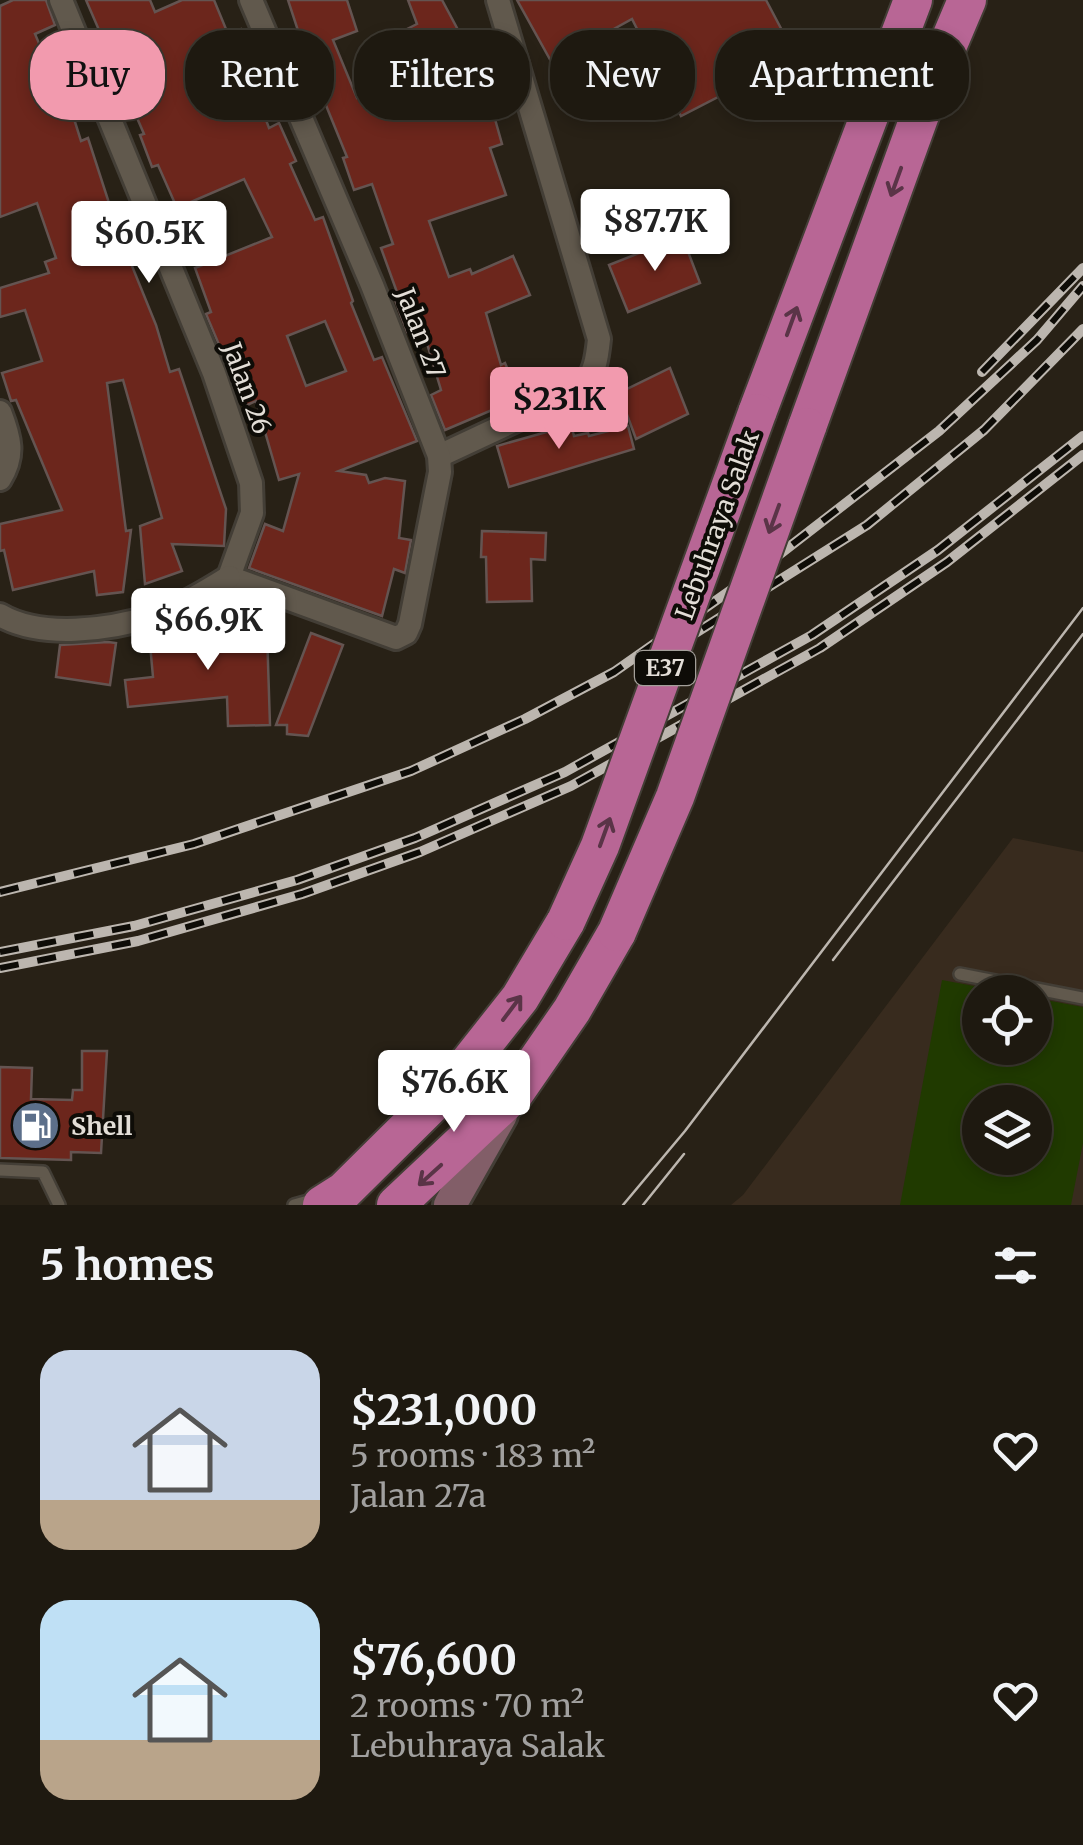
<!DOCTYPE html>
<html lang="en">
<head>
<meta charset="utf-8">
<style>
  body { margin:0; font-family:Merriweather,serif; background:#262219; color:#f1f3f6; height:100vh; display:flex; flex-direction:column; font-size:38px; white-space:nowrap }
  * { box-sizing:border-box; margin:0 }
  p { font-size:32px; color:#a1a09f }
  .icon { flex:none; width:55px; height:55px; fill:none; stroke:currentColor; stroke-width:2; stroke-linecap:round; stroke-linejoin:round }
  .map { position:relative; height:1205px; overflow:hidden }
  .sheet { display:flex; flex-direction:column; background:#1e1910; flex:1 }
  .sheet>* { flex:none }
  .guide { position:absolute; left:30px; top:30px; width:1025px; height:90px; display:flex; gap:20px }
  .buttons { position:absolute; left:962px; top:975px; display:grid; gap:20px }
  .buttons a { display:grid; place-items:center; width:90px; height:90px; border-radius:50%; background:#1e1910; box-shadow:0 5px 15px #0003,0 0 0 2px #3c3830; font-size:50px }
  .price { position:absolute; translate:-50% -85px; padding:0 22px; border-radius:10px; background:#fff; color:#222; font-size:32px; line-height:65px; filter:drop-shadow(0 2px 5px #0008) }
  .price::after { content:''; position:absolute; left:50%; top:60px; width:30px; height:22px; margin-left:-15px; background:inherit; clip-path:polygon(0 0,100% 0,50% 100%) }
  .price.on { background:#f29aae; color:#111 }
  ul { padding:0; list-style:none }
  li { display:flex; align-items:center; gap:30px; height:250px; padding:0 40px }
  li span { display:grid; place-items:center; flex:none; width:280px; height:200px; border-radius:30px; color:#555 }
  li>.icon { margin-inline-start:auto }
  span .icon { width:120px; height:120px; fill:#fffc; stroke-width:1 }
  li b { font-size:42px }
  h2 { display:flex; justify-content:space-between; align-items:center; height:120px; padding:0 40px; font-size:42px }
  .tag { padding:0 35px; border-radius:40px; background:#1e1910; box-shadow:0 5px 15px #0003,0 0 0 2px #3c3830; font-size:35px; line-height:90px }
  .tag.on { background:#f29aae; color:#111 }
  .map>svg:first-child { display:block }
  .education { fill:#382b1e; fill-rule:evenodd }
  .green { fill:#203a00; fill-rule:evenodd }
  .building { fill:#6c261c; stroke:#645451; stroke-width:2.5; fill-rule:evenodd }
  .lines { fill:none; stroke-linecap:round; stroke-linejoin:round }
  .service-casing { stroke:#433e36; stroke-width:16 }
  .minor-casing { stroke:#433e36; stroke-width:28 }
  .secondary-casing { stroke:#433e36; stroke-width:38 }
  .trunk-casing { stroke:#433e36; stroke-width:42 }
  .service { stroke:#61594d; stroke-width:11 }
  .minor { stroke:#61594d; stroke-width:22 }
  .secondary { stroke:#825e68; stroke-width:32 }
  .trunk { stroke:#b86695; stroke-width:38 }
  .tram { stroke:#bcb6af; stroke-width:2.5 }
  .rail-casing { stroke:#bcb6af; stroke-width:10 }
  .rail { stroke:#0e0c07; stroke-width:6; stroke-dasharray:19; stroke-linecap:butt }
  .trunk-bridge-casing { stroke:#433e36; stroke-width:42; stroke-linecap:butt }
  .trunk-bridge { stroke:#b86695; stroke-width:38 }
  .oneway { stroke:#5a3447 }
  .labels { text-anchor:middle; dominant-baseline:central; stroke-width:8; stroke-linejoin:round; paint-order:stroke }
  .shield { fill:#0e0c07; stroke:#a39f99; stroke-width:2.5 }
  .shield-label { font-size:22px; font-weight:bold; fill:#e3ded7 }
  .street-label { font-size:25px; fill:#e3ded7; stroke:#0e0c07 }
  .poi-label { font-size:25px; font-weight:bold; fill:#e3ded7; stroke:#0e0c07; text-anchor:start }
</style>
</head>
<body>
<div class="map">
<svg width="1083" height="1205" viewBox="0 0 1083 1205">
  <rect width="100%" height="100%" fill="#282116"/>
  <path class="education" d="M1013,838L1083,852V1205H731L743,1195ZM980,992H1035V1048H980ZM980,1102H1035V1158H980Z"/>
  <path class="green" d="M942,980L1006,992H980V1048H1035V998L1083,1007V1143L1071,1205H900ZM980,1102H1035V1158H980Z"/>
  <g class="building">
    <polygon points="13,0 46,0 55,25 35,34 58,88 64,87 81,141 88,138 119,234 156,325 170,372 179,369 226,509 224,546 172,544 182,571 145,584 140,526 162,518 123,380 107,383 126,531 131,530 123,592 97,595 94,571 13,590 4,550 0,551 0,524 62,510 16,400 11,401 2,373 42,361 25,310 0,317 0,288 49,273 45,262 56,258 37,203 0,217 0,6"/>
    <path d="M86,0H150L155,12L182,0H214L228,34L241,29L256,65L247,69L269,128L279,123L296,161L290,164L315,220L323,217L353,301L351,303L374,360L382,357L417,441L339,471L366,475L369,483L385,478L405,481L399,538L411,540L405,573L394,569L382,616L249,568L265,524L283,531L299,474L279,480L256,401L245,406L206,314L211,312L195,268L272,237L244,179L177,208L158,165L152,167L140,135L144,134ZM325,321L346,371L306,386L287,336Z"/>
    <polygon points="288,0 347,0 357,31 333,40 357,98 398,82 379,43 417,24 408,0 442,0 471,54 487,46 501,95 489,98 502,144 490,148 506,195 429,221 449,277 470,269 472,274 513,256 530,295 486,313 501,365 505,363 520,398 445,430 431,395 441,390 422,327 407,332 394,297 398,295 381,248 393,244 372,184 354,190 343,158 347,157 323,98 311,103 294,63 307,58"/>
    <polygon points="517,0 766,0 796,57 681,116 632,19 552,63"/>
    <polygon points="682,236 700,283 628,312 609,265"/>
    <polygon points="670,368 688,414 636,439 619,393"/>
    <polygon points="571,425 574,436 588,433 589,436 628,426 634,449 509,487 497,446"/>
    <polygon points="482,531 546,533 545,560 531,559 532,601 487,602 486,557 481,557"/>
    <polygon points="212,624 213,634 221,634 221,643 225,634 267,632 270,725 228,726 227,697 128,707 125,680 153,677 149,633"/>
    <polygon points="311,633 343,645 308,736 287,734 287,725 276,725"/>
    <polygon points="108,642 116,643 110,685 56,677 60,645"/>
    <polygon points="82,1051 107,1051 101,1153 71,1152 71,1160 0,1158 0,1067 32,1068 31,1099 72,1100 73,1090 82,1090"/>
  </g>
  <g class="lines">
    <defs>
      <g id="service">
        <polyline points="960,974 1083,998"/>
        <polyline points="0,1170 43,1172 59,1205"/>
        <polyline points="294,1205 319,1198"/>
      </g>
      <g id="minor">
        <polyline points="61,0 214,373 251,483 252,513 229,577"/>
        <path d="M0,412C10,438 15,455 0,479"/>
        <path d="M439,456L582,389C595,373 597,359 599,339L498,0"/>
        <polyline points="229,577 396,638 406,633 410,624 440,472 439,456 372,285 251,0"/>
        <path d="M0,615C41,639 109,630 153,616C180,607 205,592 229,577"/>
      </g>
      <polyline id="secondary" points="450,1205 501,1115"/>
      <g id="trunk">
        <polyline points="757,413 913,0"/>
        <polyline points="807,427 929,90 967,0"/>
        <polyline points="322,1205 344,1191 452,1084 520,998 566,921"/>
        <polyline points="396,1205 514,1094 572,1010 617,932"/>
      </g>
    </defs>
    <use href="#service" class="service-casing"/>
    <use href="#minor" class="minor-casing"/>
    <use href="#secondary" class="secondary-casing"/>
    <use href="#trunk" class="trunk-casing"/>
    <use href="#service" class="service"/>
    <use href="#minor" class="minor"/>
    <use href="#secondary" class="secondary"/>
    <use href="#trunk" class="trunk"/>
    <g class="tram">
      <polyline points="833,960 1083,634"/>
      <polyline points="623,1205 685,1131 1083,608"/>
      <polyline points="643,1205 684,1154"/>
    </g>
    <defs>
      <g id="rail">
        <polyline points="982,372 1083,268"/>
        <polyline points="670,649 867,525 984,430 1083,329"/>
        <polyline points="0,892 194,844 411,771 525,719 614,672 758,571 939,431 1037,340 1083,286"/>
        <polyline points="0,952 134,926 297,880 415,838 565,772 812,635 938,550 1083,436"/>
        <polyline points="0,968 138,941 302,894 420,852 571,786 820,648 947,562 1083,455"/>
      </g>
    </defs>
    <use href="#rail" class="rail-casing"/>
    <use href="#rail" class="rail"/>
    <defs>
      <g id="trunk-bridge">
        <polyline points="566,921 600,846 757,413"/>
        <polyline points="617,932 675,797 807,427"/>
      </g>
    </defs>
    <use href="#trunk-bridge" class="trunk-bridge-casing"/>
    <use href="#trunk-bridge" class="trunk-bridge"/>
  </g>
  <defs><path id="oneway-shaft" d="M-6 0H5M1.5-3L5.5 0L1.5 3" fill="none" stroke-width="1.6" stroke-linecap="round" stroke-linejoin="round" transform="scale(2.5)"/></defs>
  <g class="oneway">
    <use href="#oneway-shaft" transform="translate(896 182) rotate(110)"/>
    <use href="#oneway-shaft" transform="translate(792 321) rotate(-70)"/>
    <use href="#oneway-shaft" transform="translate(774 519) rotate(110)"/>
    <use href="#oneway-shaft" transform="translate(605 832) rotate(-70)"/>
    <use href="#oneway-shaft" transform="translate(512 1008) rotate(-53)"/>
    <use href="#oneway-shaft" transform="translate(430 1175) rotate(138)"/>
  </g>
  <defs>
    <symbol id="fuel-disc" viewBox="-11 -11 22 22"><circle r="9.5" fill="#5c6f8a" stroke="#0e0c07"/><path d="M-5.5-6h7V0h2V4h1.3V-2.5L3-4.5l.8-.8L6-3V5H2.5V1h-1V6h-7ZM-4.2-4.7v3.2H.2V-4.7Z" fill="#fff"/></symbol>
  </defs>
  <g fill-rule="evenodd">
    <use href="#fuel-disc" x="8" y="1098" width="55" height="55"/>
  </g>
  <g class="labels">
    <rect class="shield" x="635" y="651" width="60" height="34" rx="8"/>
    <g class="shield-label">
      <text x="665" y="668">E37</text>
    </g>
    <g class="street-label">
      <text transform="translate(421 333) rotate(69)">Jalan 27</text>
      <text transform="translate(247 388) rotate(70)">Jalan 26</text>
      <text transform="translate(717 525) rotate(-70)">Lebuhraya Salak</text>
    </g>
    <g class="poi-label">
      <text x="71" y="1126">Shell</text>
    </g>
  </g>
</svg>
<div class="buttons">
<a><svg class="icon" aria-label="locate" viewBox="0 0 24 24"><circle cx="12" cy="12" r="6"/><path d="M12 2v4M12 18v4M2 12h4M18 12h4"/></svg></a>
<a><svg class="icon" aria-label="layers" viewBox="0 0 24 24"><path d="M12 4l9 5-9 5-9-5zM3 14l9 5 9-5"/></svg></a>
</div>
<b class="price" style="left:655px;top:274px">$87.7K</b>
<b class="price" style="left:149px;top:286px">$60.5K</b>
<b class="price on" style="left:559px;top:452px">$231K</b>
<b class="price" style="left:208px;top:673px">$66.9K</b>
<b class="price" style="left:454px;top:1135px">$76.6K</b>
<div class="guide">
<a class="tag on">Buy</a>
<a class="tag">Rent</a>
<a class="tag">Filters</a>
<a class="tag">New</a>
<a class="tag">Apartment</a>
</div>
</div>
<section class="sheet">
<h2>5 homes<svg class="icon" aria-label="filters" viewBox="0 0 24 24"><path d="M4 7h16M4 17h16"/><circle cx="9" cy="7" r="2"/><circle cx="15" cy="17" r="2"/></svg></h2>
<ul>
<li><span style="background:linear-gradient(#c9d6e8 75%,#b9a48a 0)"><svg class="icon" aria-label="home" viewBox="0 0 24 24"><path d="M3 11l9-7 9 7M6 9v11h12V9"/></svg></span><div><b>$231,000</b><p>5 rooms · 183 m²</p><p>Jalan 27a</p></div><svg class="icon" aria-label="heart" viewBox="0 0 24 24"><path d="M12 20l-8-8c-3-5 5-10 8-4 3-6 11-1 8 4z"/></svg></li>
<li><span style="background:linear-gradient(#bfe0f5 70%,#b9a48a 0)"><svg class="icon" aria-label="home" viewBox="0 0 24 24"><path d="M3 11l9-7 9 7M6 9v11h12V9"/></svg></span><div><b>$76,600</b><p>2 rooms · 70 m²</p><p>Lebuhraya Salak</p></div><svg class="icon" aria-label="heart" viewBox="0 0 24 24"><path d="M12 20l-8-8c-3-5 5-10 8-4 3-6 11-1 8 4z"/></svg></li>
</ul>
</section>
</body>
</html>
